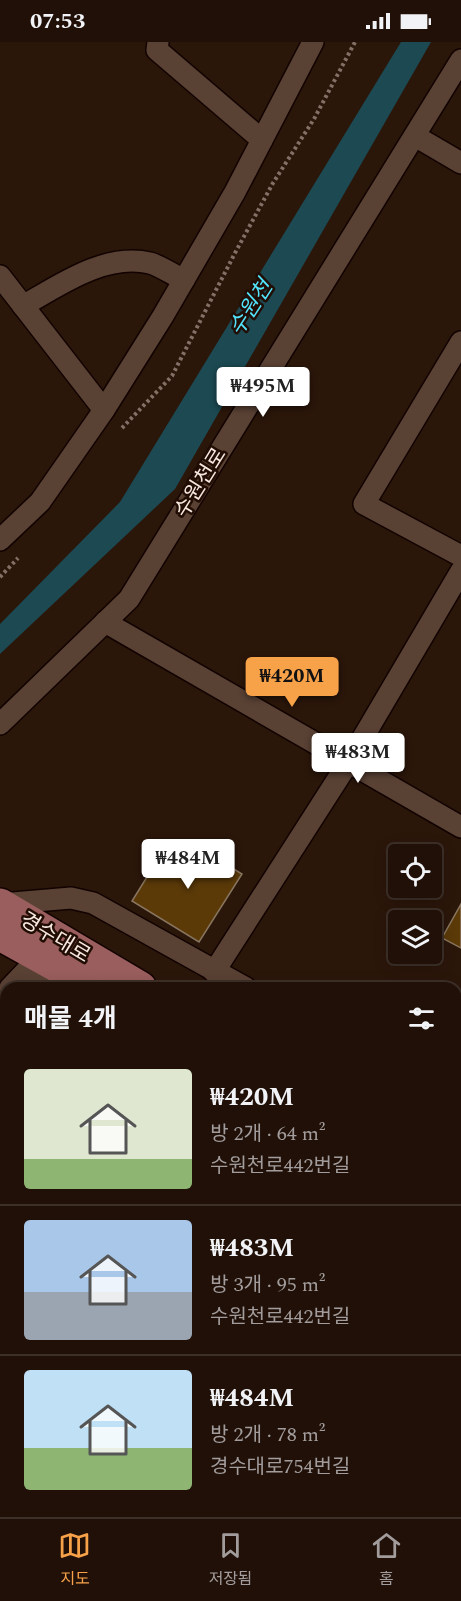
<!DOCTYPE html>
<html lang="ko">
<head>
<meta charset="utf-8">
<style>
  body { margin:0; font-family:Spectral,"Noto Sans KR",serif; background:#2d1e16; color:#f1f3f6; height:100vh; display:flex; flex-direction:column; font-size:22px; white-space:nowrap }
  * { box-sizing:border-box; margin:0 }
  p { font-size:20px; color:#a29d9c }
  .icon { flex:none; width:33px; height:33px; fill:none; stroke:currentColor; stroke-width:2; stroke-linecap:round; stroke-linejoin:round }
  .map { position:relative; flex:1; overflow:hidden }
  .details { position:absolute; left:0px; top:940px; width:462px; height:536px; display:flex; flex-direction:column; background:#201008; border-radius:18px 18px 0 0; box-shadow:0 3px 15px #0003,0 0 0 2px #3d3029 }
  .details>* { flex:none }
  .buttons { position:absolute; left:388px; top:802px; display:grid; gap:12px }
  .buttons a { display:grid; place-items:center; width:54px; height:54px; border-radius:6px; background:#201008; box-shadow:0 3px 15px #0003,0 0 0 2px #3d3029; font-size:30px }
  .price { position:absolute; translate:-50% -51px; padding:0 14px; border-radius:6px; background:#fff; color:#222; font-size:20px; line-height:39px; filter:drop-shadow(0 2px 3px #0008) }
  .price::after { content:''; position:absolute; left:50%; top:36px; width:18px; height:14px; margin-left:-9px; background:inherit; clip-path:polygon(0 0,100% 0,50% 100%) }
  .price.selected { background:#f7a149; color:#111 }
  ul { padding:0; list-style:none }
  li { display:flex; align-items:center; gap:18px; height:150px; padding:0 24px }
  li+li { border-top:2px solid #3d3029 }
  li span { display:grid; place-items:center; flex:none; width:168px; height:120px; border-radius:6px; color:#555 }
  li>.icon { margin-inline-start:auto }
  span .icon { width:72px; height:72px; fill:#fffc; stroke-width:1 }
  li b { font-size:26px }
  h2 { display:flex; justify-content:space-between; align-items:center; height:72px; padding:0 24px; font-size:26px }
  .status { display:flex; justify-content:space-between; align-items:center; height:42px; padding:0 30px; background:#201008; direction:ltr }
  .status svg { height:16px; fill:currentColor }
  .tab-bar { display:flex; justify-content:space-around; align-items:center; height:84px; border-top:2px solid #3d3029; background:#201008; font-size:16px; color:#a29d9c }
  .tab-bar a { display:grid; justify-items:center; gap:3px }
  .tab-bar .selected { color:#f7a149 }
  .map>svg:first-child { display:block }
  .green { fill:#334d02 }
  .water { fill:#1c4952 }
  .building { fill:#5b3a08; stroke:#897660; stroke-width:1.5 }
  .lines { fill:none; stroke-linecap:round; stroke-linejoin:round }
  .service-casing { stroke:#120300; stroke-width:14 }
  .minor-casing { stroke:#120300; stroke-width:24 }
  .primary-casing { stroke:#120300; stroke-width:36 }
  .path { stroke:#837066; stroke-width:4; stroke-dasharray:3 3; stroke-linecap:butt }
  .service { stroke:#594134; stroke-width:10 }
  .minor { stroke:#594134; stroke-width:21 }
  .primary { stroke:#995e5d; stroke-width:33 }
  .labels { text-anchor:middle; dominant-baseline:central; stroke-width:5; stroke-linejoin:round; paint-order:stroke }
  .street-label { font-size:21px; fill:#f7e8e0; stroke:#210d03 }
  .water-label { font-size:22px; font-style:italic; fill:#51e4fc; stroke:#210d03 }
</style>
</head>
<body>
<div class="status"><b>07:53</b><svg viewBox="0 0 49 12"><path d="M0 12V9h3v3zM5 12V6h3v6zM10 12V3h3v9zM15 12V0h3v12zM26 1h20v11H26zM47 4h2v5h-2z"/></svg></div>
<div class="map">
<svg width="461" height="1475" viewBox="0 0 461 1475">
  <rect width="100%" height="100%" fill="#2b160a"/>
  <g class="green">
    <polygon points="461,1247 461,1409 456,1410 456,1249"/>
    <polygon points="461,1458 461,1475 415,1475 428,1470 456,1470 456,1459"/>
  </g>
  <polygon class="water" points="401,0 431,0 175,447 0,612 0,582 120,460"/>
  <g class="building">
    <polygon points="188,799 242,832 199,900 132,859 160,814 174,823"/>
    <polygon points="461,862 461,906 442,896"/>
    <polygon points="461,1027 461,1047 456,1044 456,1035"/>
  </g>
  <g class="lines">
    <defs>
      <g id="service">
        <polyline points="456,1439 461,1437"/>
        <polyline points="456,1453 461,1451"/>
        <polyline points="404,1475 415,1470"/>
      </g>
      <g id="minor">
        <polyline points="158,0 157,8 262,98"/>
        <polyline points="415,94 461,121"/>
        <polyline points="0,234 104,368"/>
        <path d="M23,264C61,242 105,211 150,221C161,224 173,233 184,238"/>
        <polyline points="461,300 364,462 461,514"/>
        <polyline points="0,498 40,460 104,368 163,274 235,150 313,0"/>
        <polyline points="105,580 461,785"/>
        <polyline points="0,682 129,557 461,18"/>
        <polyline points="0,862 71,856 93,861 246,946"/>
        <polyline points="214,930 348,721 461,529"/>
        <polyline points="38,933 43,946"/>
        <polyline points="10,946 28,927"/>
        <polyline points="456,1054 461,1057"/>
        <polyline points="0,1192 6,1197"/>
        <polyline points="0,1226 6,1216"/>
        <polyline points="456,1243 461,1239"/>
        <polyline points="58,1475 59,1470"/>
        <polyline points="347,1475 349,1470"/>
      </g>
      <g id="primary">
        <polyline points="0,863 140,946"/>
        <polyline points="0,892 85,939"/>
        <polyline points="456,1110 461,1113"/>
        <polyline points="456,1140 461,1142"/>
        <polyline points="456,1179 461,1181"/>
      </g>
    </defs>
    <use href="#service" class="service-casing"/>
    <use href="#minor" class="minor-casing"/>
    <use href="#primary" class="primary-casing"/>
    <g class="path">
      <polyline points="122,386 172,334 235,211 273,141 314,77 355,0"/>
      <polyline points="0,535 18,516"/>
    </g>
    <use href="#service" class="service"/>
    <use href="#minor" class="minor"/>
    <use href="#primary" class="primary"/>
  </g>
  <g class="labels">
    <g class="street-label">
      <text transform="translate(201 441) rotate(-58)">수원천로</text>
      <text transform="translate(55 896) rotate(31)">경수대로</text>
    </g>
    <g class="water-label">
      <text transform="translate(251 266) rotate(-57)">수원천</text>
    </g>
  </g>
</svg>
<div class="buttons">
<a><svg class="icon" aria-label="locate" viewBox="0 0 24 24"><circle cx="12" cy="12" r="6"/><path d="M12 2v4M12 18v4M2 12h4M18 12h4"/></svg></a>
<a><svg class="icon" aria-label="layers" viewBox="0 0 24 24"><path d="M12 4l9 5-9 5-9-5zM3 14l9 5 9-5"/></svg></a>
</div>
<b class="price" style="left:263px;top:376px">₩495M</b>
<b class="price selected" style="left:292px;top:666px">₩420M</b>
<b class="price" style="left:358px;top:742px">₩483M</b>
<b class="price" style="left:188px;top:848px">₩484M</b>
<section class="details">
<h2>매물 4개<svg class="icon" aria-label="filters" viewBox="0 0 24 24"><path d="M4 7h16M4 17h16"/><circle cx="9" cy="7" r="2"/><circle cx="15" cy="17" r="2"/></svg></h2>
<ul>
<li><span style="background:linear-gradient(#dfe7d0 75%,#8fb573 0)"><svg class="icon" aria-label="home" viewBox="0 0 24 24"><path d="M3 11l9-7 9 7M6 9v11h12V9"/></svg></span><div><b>₩420M</b><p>방 2개 · 64 m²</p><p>수원천로442번길</p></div></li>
<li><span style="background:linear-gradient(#a9c7e8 60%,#9aa5b1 0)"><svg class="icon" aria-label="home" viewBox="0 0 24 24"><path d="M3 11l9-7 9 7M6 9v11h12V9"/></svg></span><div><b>₩483M</b><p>방 3개 · 95 m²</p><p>수원천로442번길</p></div></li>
<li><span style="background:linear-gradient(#bfe0f5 65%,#8fb573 0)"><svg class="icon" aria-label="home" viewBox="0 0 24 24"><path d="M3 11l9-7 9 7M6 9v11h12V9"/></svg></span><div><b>₩484M</b><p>방 2개 · 78 m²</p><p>경수대로754번길</p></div></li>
</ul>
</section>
</div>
<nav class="tab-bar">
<a class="selected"><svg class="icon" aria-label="map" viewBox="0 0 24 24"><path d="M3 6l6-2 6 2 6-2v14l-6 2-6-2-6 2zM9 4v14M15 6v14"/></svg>지도</a>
<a><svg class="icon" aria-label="saved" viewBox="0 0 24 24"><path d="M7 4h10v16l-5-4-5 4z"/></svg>저장됨</a>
<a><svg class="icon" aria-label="home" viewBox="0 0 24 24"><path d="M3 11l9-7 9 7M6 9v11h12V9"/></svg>홈</a>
</nav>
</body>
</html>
